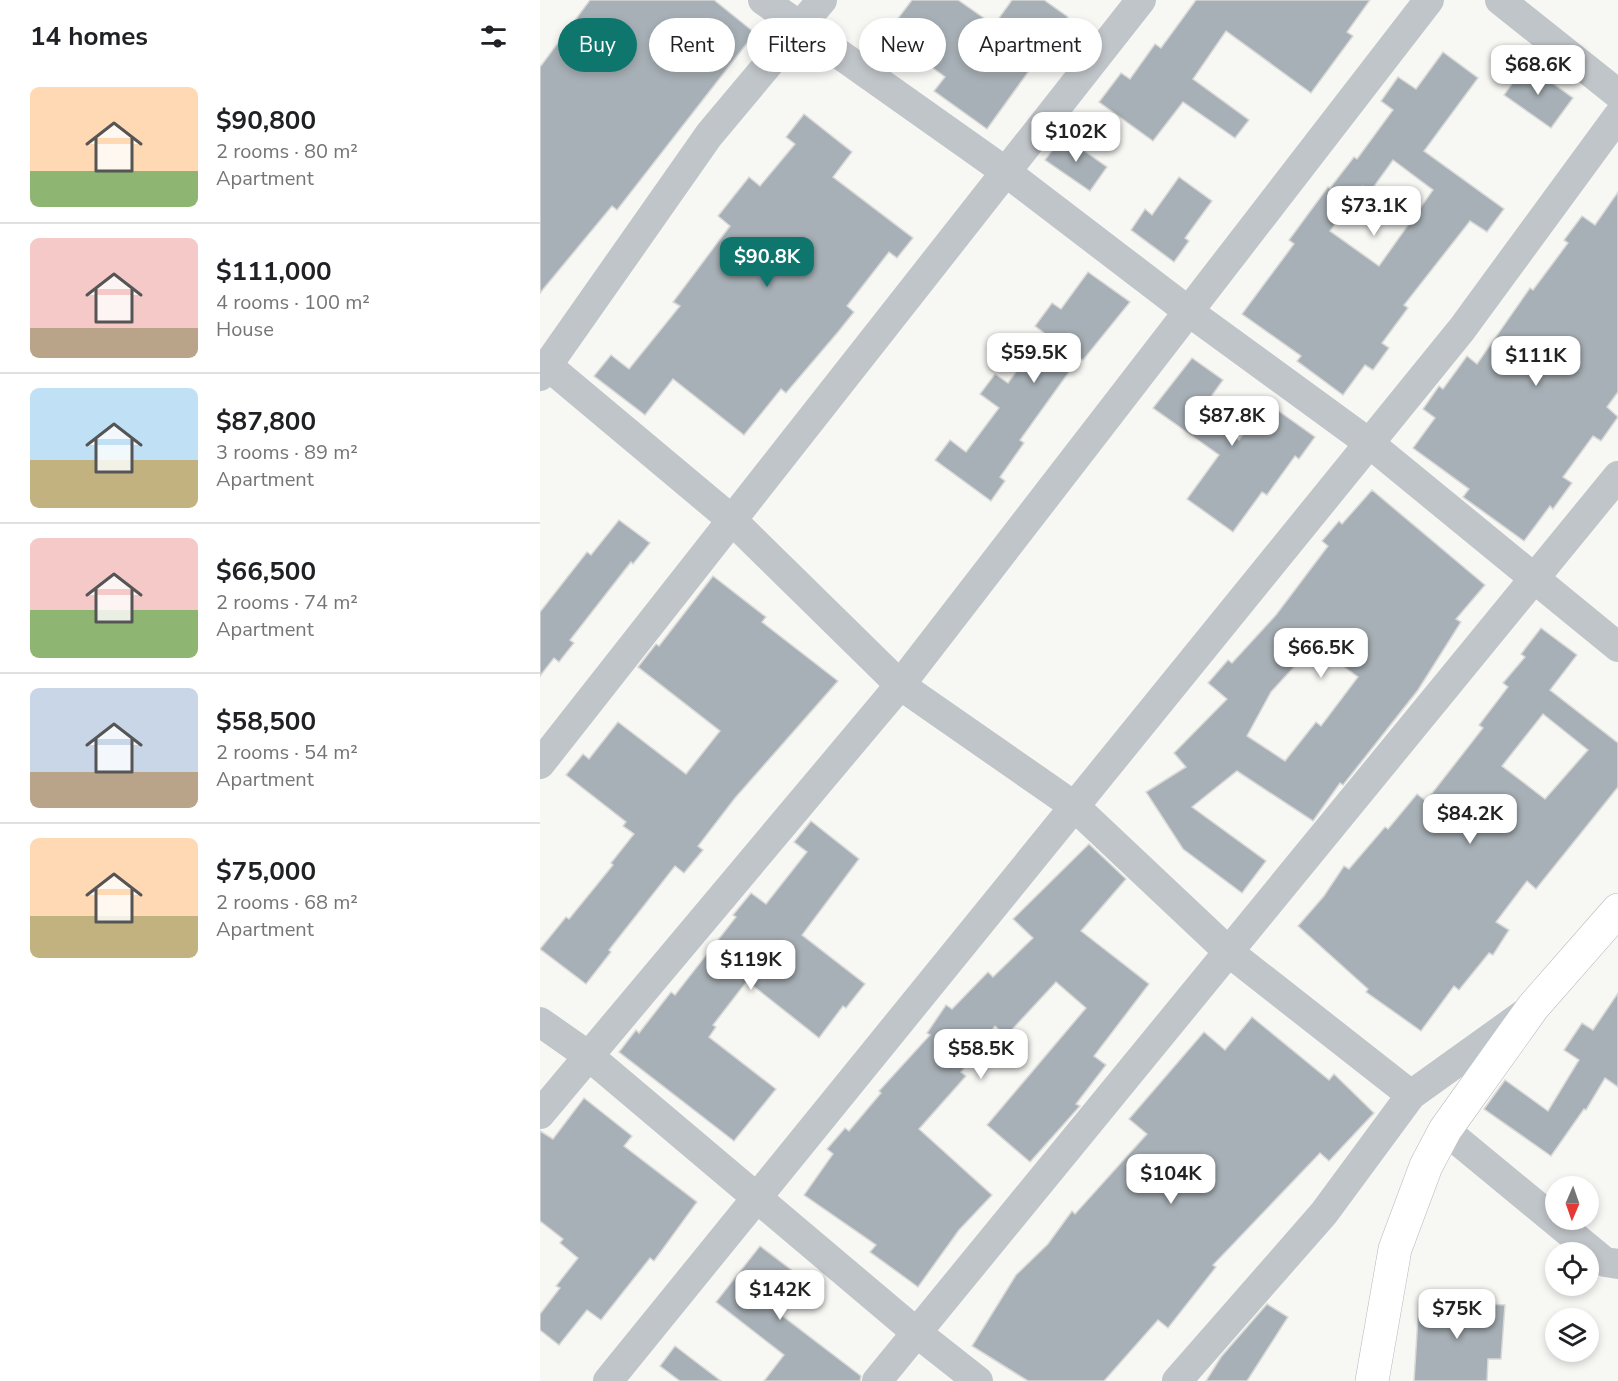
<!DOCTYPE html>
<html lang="en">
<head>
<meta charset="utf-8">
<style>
  body { margin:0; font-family:"Nunito Sans",sans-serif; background:#f6f6f6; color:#202124; height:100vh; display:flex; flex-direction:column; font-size:22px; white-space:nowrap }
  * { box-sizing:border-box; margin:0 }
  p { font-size:20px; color:#757577 }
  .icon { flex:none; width:33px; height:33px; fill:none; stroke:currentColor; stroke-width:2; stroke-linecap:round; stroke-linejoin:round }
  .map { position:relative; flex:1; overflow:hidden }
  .side { display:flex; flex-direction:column; background:#fff; width:540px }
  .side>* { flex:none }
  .hud { position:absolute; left:18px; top:18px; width:570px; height:54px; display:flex; gap:12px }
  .needle { width:39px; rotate:182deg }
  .buttons { position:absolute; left:1005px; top:1176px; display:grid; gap:12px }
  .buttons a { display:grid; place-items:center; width:54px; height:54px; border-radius:50%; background:#fff; box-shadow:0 3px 9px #0003; font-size:30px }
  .price { position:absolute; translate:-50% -51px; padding:0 14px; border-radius:12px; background:#fff; color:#222; font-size:20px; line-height:39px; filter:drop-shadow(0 2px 3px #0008) }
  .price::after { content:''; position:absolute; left:50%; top:36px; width:18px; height:14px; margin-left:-9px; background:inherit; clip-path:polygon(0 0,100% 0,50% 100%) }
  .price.selected { background:#0f766e; color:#fff }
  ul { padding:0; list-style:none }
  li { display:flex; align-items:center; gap:18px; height:150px; padding:0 30px }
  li+li { border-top:2px solid #e0e0e0 }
  li span { display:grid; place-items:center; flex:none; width:168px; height:120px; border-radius:9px; color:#555 }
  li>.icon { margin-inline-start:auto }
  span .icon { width:72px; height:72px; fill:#fffc; stroke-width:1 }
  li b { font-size:26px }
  h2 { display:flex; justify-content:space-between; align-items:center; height:72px; padding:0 30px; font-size:26px }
  .pill { padding:0 21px; border-radius:27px; background:#fff; box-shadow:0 3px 9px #0003; font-size:21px; line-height:54px }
  .pill.selected { background:#0f766e; color:#fff }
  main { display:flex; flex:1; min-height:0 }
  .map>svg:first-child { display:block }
  .building { fill:#a7b0b6; stroke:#d9d9d7; stroke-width:1.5; fill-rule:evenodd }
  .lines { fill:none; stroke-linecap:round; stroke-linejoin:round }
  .secondary-casing { stroke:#b3b9bd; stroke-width:34 }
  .street { stroke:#c0c5c9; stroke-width:30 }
  .secondary { stroke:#fff; stroke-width:33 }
</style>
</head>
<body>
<main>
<section class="side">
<h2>14 homes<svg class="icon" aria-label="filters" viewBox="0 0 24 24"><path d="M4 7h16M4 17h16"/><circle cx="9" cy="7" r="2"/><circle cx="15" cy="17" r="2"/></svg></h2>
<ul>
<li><span style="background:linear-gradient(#ffd9b3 70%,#8fb573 0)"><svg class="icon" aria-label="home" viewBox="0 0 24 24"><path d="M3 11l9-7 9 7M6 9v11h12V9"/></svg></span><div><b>$90,800</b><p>2 rooms · 80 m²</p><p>Apartment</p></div></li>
<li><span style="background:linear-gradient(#f6c9c9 75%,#b9a48a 0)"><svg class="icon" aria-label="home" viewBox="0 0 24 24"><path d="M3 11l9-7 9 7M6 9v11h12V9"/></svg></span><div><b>$111,000</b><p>4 rooms · 100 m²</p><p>House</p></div></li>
<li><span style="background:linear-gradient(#bfe0f5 60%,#c2b280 0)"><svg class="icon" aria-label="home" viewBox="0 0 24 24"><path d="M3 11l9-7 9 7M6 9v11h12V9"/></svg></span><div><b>$87,800</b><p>3 rooms · 89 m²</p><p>Apartment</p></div></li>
<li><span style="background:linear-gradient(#f6c9c9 60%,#8fb573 0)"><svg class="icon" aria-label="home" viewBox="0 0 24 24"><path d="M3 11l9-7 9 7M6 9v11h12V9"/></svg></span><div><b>$66,500</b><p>2 rooms · 74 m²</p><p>Apartment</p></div></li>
<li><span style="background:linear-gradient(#c9d6e8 70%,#b9a48a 0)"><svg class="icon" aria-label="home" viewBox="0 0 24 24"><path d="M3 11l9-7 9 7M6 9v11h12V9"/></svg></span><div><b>$58,500</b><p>2 rooms · 54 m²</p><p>Apartment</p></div></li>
<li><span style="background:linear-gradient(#ffd9b3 65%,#c2b280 0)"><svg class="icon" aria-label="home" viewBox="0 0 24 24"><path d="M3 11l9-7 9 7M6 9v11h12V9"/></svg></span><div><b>$75,000</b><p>2 rooms · 68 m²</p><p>Apartment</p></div></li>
</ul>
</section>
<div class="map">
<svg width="1078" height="1381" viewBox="0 0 1078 1381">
  <rect width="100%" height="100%" fill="#f7f7f4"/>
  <g class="building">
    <polygon points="50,0 174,0 215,33 77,210 72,206 0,293 0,67"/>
    <polygon points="372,0 418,0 454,25 472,0 504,0 528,17 447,129 394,91 405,77 346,34"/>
    <polygon points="656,0 830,0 807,32 813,36 771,93 686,31 653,79 709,120 695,138 643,102 613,141 559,102 581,73 590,79 615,44 621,48"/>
    <path d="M903,52L938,78L884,151L964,209L947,232L930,221L864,305L868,308L842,343L849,348L833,370L825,365L803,395L757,361L761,356L702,314L754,244L749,240L788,187L790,188L814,157L817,159L853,110L841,101L858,77L876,89ZM853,160L893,190L839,266L790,231L823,186L830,192Z"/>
    <polygon points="986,64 1033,98 1011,128 964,95"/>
    <polygon points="264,114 312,152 293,177 373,238 357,258 349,252 307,306 314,312 298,332 246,393 241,389 204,435 133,379 105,415 54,376 71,355 89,369 140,306 133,302 190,226 178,216 209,177 220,186 255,144 246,137"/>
    <polygon points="523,136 567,167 550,191 505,160"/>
    <polygon points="639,177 672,201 645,238 649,241 634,262 591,230 605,209 612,215"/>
    <polygon points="1078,192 1078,392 1067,407 1078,417 1061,441 1053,436 1023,477 1032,483 1013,509 1010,506 984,541 923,497 929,489 873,448 895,418 883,409 899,386 903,389 927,356 937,364 990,288 993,290 1028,243 1024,240 1042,216 1055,225"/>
    <polygon points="548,272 590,302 543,360 539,358 480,440 484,443 460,477 465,481 451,501 395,460 410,440 426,452 459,408 440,394 455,374 468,383 504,333 495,326 512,303 521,309"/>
    <polygon points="652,358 683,380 660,412 699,440 726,402 775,437 759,459 755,456 727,495 722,492 693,532 647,499 679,455 613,408"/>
    <path d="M832,490L945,585L916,619L921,622L878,690L803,785L800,783L773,821L697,771L652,807L726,861L702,893L643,849L606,792L646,767L634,753L687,699L668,683L688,660L692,663L736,615L788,546L782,541L799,521L802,524ZM774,645L818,677L781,726L776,722L745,761L707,736L731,692Z"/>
    <polygon points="79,520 110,543 93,564 91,562 30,640 34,643 19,662 14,658 0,676 0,612 47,552 51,555"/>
    <polygon points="173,576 226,617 222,622 298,681 195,798 158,846 163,850 144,873 135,866 69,950 71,952 46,984 0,949 26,917 29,919 73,865 71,863 94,834 83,826 86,822 26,775 43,754 49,759 78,722 146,774 180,731 98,667 116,644 119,646"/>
    <path d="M1001,628L1037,655L1010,690L1078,743V787L996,889L987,881L956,922L969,930L953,955L949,953L919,990L914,986L881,1031L826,992L828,989L758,926L784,896L804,866L809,869L845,827L848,829L877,794L886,801L943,728L939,725L968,687L963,683L985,657L981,654ZM1003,714L1048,750L1005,799L962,766Z"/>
    <polygon points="271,821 319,859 262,935 325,984 306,1008 303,1006 279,1038 207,981 173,1025 176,1027 169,1037 236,1089 194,1141 79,1052 96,1030 99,1033 131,992 135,995 196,917 193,915 211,893 226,904 267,852 254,842"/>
    <polygon points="549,844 586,879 541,931 609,984 554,1056 566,1065 536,1104 540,1106 490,1162 447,1125 546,1008 516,982 466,1036 455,1026 421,1072 426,1076 379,1129 452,1195 419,1230 378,1287 330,1252 336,1245 264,1195 293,1154 287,1149 305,1128 309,1131 341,1093 339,1091 390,1035 387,1033 406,1005 412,1009 448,972 453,977 493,938 473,919"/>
    <polygon points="1078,993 1078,1087 1065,1078 1046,1110 1044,1109 1011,1156 944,1109 965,1080 1008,1111 1039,1060 1024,1050 1042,1023 1053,1030"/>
    <polygon points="712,1017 789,1080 794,1074 834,1113 789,1161 780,1153 673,1265 676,1267 628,1328 618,1320 564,1381 488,1381 432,1346 476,1275 508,1244 532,1211 535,1214 607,1134 589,1119 664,1032 685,1050"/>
    <polygon points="44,1098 92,1136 84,1146 157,1202 114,1261 110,1258 61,1320 47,1310 19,1345 0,1330 0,1314 20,1288 16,1286 38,1258 20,1243 23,1239 0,1221 0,1131 13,1139"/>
    <polygon points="220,1246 266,1281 240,1314 321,1376 320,1381 224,1381 244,1355 176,1302"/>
    <polygon points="879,1300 965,1305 961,1359 948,1359 947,1381 874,1381"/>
    <polygon points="727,1304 748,1317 707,1381 666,1381 681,1357"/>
    <polygon points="135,1346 181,1381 140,1381 120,1366"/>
  </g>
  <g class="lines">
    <defs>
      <polyline id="secondary" points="832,1381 855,1249 886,1166 905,1130 993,1007 1078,910"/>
    </defs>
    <use href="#secondary" class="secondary-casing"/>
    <g class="street">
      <polyline points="223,0 466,172 648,311 829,443 1078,647"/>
      <polyline points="960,0 1078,94"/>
      <polyline points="8,366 192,520 360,685 534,806 690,953 871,1095"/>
      <polyline points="0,376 169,135 282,0"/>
      <polyline points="0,764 601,0"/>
      <polyline points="0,1022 50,1057 377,1333 438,1381"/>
      <polyline points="0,1114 360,685 889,0"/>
      <polyline points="905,1130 1065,1262 1078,1264"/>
      <polyline points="68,1381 922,329 1078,116"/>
      <polyline points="337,1381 1078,476"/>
      <polyline points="637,1381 784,1213 871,1095 984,1014"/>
    </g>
    <use href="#secondary" class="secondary"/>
  </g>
</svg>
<div class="buttons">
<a><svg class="needle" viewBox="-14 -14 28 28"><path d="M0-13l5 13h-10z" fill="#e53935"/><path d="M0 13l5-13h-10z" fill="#757577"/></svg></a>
<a><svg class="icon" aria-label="locate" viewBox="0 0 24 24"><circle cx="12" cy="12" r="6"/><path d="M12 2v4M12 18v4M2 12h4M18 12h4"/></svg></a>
<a><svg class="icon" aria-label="layers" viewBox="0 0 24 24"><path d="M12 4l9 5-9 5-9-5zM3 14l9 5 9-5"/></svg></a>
</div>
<b class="price" style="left:998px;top:96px">$68.6K</b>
<b class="price" style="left:536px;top:163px">$102K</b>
<b class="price" style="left:834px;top:237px">$73.1K</b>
<b class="price selected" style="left:227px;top:288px">$90.8K</b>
<b class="price" style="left:494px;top:384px">$59.5K</b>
<b class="price" style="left:996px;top:387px">$111K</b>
<b class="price" style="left:692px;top:447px">$87.8K</b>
<b class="price" style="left:781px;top:679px">$66.5K</b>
<b class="price" style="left:930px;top:845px">$84.2K</b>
<b class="price" style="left:211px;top:991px">$119K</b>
<b class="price" style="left:441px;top:1080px">$58.5K</b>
<b class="price" style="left:631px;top:1205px">$104K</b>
<b class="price" style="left:240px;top:1321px">$142K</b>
<b class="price" style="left:917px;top:1340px">$75K</b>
<div class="hud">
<a class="pill selected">Buy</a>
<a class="pill">Rent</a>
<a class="pill">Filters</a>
<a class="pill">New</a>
<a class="pill">Apartment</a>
</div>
</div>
</main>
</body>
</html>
